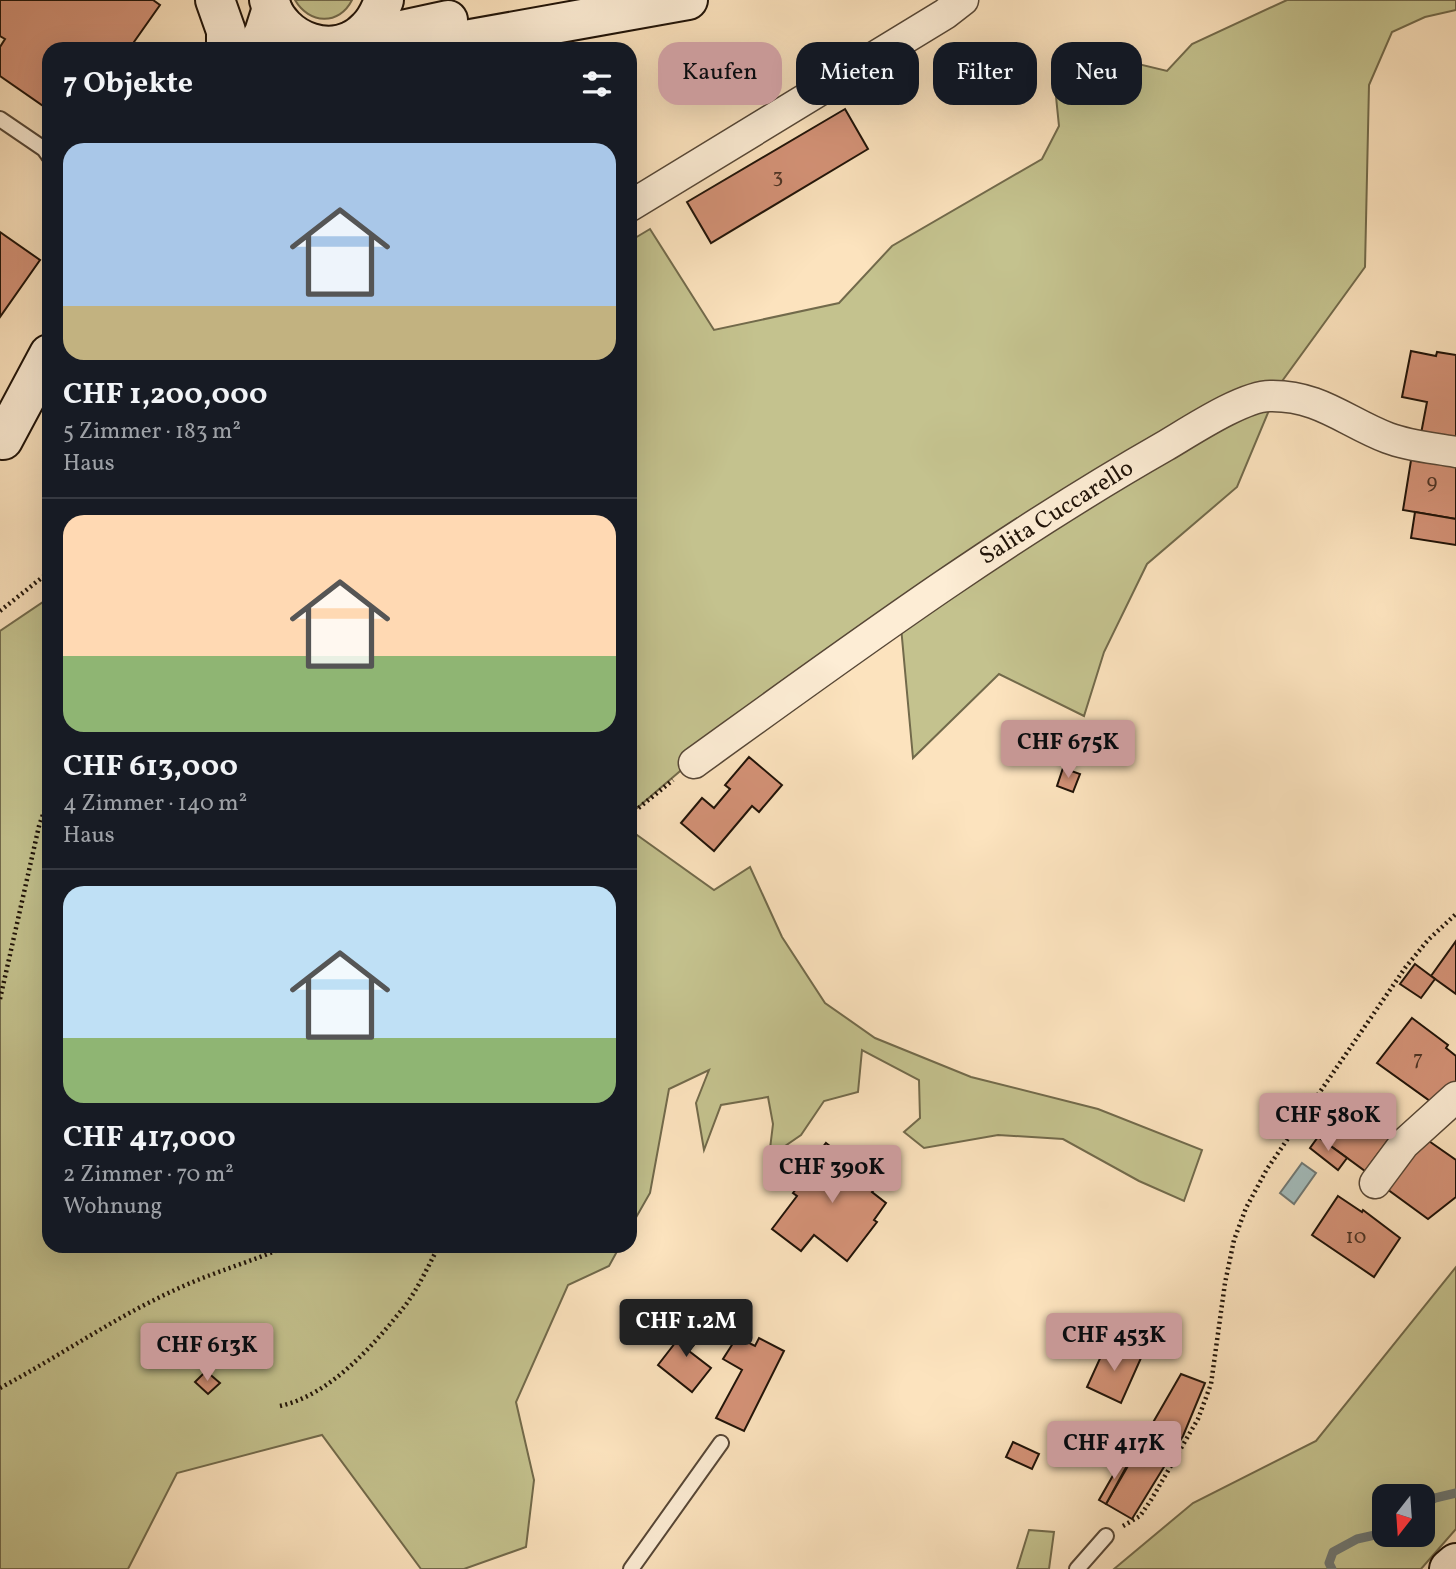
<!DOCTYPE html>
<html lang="de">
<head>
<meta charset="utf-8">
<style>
  body { margin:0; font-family:Vollkorn,serif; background:#20242c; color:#f1f3f6; height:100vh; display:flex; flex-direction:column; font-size:26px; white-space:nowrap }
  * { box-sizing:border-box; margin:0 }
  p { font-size:23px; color:#9ea1a6 }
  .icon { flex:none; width:38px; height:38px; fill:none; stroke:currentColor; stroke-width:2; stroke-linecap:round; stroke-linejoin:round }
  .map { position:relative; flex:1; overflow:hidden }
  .drawer { position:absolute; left:42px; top:42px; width:595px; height:1211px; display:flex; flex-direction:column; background:#171b24; border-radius:21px; box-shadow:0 7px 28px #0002 }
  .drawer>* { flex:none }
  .guide { position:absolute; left:658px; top:42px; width:665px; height:63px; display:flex; gap:14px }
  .needle { width:46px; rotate:197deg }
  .buttons { position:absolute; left:1372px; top:1484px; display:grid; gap:14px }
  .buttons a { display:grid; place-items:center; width:63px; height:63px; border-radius:14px; background:#171b24; box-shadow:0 7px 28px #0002; font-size:35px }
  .price { position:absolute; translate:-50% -60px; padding:0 16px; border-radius:7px; background:#c59692; color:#111; font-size:23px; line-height:46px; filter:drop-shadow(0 2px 4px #0008) }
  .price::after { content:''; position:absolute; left:50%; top:42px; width:21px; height:16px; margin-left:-10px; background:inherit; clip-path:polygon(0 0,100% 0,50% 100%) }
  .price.selected { background:#222; color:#fff }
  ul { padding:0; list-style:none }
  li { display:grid; align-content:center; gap:14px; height:371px; padding:0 21px }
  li+li { border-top:2px solid #363941 }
  li span { display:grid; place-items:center; height:217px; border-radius:21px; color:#555 }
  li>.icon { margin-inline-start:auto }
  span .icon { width:126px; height:126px; fill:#fffc; stroke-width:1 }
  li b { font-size:30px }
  h2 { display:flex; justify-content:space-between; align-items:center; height:84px; padding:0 21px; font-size:30px }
  .tag { padding:0 24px; border-radius:21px; background:#171b24; box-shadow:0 7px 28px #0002; font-size:24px; line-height:63px }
  .tag.selected { background:#c59692; color:#111 }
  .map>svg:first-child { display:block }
  .green { fill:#c4c28e; stroke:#726a4b; stroke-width:2; fill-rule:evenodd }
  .water { fill:#a3bcbc; stroke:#6f7874; stroke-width:2 }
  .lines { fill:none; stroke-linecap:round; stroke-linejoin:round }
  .stream { stroke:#6f7874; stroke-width:9 }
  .building { fill:#d49277; stroke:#201308; stroke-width:2 }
  .lane-casing { stroke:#574736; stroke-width:18 }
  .street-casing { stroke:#574736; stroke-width:33 }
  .secondary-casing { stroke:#201308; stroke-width:42 }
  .path { stroke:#201308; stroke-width:4.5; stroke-dasharray:2 3.5; stroke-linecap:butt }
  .lane { stroke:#fdedd5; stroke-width:14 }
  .street { stroke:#fdedd5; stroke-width:30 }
  .secondary { stroke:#fdedd5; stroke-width:38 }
  .labels { text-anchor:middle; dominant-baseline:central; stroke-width:5; stroke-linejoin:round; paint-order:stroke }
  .number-label { font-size:21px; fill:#4d3324 }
  .street-label { font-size:24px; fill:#201308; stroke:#fdedd5 }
</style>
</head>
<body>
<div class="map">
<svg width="1456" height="1569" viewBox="0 0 1456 1569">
  <rect width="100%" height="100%" fill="#fce3be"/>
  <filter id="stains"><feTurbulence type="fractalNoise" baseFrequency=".00286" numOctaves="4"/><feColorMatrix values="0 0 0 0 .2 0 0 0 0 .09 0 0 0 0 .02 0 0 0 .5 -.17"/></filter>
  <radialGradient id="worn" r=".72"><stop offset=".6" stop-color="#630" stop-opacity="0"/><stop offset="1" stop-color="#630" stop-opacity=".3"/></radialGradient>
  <g class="green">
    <path d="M295,0H352C339,26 309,24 295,0Z"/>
    <polygon points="1287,0 1456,0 1456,10 1425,17 1392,32 1369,85 1365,267 1280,384 1237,487 1147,564 1104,652 1084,716 999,674 913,758 900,616 728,730 630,814 630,241 650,229 714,330 839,303 892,246 1042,159 1059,126 1054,77 1076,49 1167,71 1192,44"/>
    <polygon points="49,598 49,1246 620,1246 609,1266 568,1285 516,1402 534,1480 526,1547 464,1569 421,1569 322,1435 177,1473 128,1569 0,1569 0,631"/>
    <polygon points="630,830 714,890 750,867 782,937 825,1003 875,1038 971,1077 1098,1109 1202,1150 1184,1201 1139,1181 1063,1139 998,1135 924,1148 904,1132 920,1118 919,1080 862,1050 858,1092 824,1101 801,1135 769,1157 773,1124 768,1097 721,1105 704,1150 696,1103 709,1070 669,1089 650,1193 630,1228"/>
    <path d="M1456,1267V1529L1421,1569H1114L1193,1503L1316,1441ZM1384,1496H1423V1535H1384Z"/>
    <polygon points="1029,1530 1054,1532 1049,1569 1017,1569"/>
  </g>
  <polygon class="water" points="1302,1163 1316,1173 1294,1204 1280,1193"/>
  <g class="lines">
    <g class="stream">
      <polyline points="1423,1505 1435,1498 1456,1493"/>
      <polyline points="1332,1569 1329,1563 1333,1552 1357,1539 1384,1533"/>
    </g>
  </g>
  <g class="building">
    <polygon points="0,0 153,0 160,5 129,49 49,49 49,110 0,76 0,47 5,39 0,36"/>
    <polygon points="845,109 868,149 711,243 687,202"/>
    <polygon points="0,232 40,260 0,317"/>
    <polygon points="1411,351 1436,356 1437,352 1456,355 1456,446 1420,439 1427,402 1402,397"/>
    <polygon points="1413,448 1456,455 1456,519 1403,510"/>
    <polygon points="1415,512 1456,519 1456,545 1411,538"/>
    <polygon points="749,757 782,785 759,812 752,806 714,851 681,823 702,798 714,808 730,789 725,785"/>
    <polygon points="1063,768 1080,774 1073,792 1057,786"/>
    <polygon points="1456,941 1456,994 1431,976"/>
    <polygon points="1415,964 1435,979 1421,998 1400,984"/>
    <polygon points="1412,1018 1448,1045 1446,1048 1456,1056 1456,1081 1437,1106 1377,1063"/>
    <polygon points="1346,1096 1394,1132 1365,1171 1316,1135"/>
    <polygon points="1318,1137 1347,1158 1338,1170 1310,1148"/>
    <polygon points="1426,1139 1456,1160 1456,1197 1428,1219 1387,1189"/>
    <polygon points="826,1143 879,1184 872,1192 886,1203 874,1220 877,1222 847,1261 814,1235 801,1251 772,1229 797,1196 793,1193 804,1179 800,1176"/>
    <polygon points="1338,1196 1362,1212 1363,1210 1400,1238 1374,1277 1312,1235"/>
    <polygon points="693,1320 706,1330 689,1351 711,1368 692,1392 658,1365"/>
    <polygon points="737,1337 755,1346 759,1338 784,1351 744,1431 716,1418 742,1370 723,1359"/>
    <polygon points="1107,1343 1141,1358 1121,1403 1087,1387"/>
    <polygon points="206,1371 220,1383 208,1394 195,1382"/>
    <polygon points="1181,1374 1205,1383 1183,1436 1132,1519 1106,1504"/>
    <polygon points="1013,1442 1039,1454 1032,1469 1006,1457"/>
    <polygon points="1123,1458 1129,1462 1106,1504 1099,1500"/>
  </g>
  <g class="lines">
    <defs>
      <g id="lane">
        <polyline points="0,119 44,149 49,156"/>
        <polyline points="631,1569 721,1443"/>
        <polyline points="1077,1569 1106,1536"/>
      </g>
      <g id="street">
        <polyline points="630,206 945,14 963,0"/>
        <path d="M694,763C848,652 1000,540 1165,446C1189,432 1243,396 1270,396C1319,395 1346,422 1388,438C1409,446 1434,448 1456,452"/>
        <polyline points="1375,1183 1404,1144 1456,1097"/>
      </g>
      <g id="secondary">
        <polyline points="215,0 226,31 226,49"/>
        <path d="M269,0C280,42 336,63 368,28C376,20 380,11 384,0"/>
        <polyline points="351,41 448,20"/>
        <polyline points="255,49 264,33 272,8"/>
        <polyline points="415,49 688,0"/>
        <polyline points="3,440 49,354"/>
        <polyline points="1449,1569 1456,1563"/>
      </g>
    </defs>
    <use href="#lane" class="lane-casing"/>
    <use href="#street" class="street-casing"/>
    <use href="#secondary" class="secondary-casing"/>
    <g class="path">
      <polyline points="0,611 49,572"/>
      <polyline points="630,815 673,780"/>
      <polyline points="0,999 39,826 49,797"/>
      <path d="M0,1388C60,1356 115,1317 177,1289C213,1272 251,1262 287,1246"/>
      <path d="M280,1406C330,1395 373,1346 404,1307C418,1289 428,1266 439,1246"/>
      <polyline points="1123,1526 1140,1516 1151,1500 1198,1419 1211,1384 1225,1283 1234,1240 1246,1208 1267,1169 1405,968 1428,940 1456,914"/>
    </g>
    <use href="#lane" class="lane"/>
    <use href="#street" class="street"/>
    <use href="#secondary" class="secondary"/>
  </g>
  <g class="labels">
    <g class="number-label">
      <text x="778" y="176">3</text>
      <text x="1432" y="482">9</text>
      <text x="1418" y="1059">7</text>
      <text x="1356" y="1237">10</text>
    </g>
    <g class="street-label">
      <text transform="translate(1057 513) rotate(-32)">Salita Cuccarello</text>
    </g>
  </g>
  <rect width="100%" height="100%" filter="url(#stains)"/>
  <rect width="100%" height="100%" fill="url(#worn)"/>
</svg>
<div class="buttons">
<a><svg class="needle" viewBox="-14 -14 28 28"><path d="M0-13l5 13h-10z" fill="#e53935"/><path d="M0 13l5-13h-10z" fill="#9ea1a6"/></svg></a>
</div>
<b class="price" style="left:1068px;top:780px">CHF 675K</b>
<b class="price" style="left:1328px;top:1153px">CHF 580K</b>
<b class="price" style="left:832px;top:1205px">CHF 390K</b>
<b class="price selected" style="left:686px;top:1359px">CHF 1.2M</b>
<b class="price" style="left:1114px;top:1373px">CHF 453K</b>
<b class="price" style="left:207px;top:1383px">CHF 613K</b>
<b class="price" style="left:1114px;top:1481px">CHF 417K</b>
<div class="guide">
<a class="tag selected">Kaufen</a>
<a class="tag">Mieten</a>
<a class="tag">Filter</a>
<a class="tag">Neu</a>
</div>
<section class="drawer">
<h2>7 Objekte<svg class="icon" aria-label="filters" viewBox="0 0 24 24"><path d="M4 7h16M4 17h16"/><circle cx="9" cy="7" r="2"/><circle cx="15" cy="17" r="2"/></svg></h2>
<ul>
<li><span style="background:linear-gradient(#a9c7e8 75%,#c2b280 0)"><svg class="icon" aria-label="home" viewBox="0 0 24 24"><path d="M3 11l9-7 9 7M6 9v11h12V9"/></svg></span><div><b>CHF 1,200,000</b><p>5 Zimmer · 183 m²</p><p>Haus</p></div></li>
<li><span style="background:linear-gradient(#ffd9b3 65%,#8fb573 0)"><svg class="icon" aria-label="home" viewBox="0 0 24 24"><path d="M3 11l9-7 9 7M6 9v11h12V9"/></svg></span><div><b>CHF 613,000</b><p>4 Zimmer · 140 m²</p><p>Haus</p></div></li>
<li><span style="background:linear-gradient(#bfe0f5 70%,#8fb573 0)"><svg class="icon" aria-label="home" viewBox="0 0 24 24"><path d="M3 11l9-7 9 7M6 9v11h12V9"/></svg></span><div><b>CHF 417,000</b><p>2 Zimmer · 70 m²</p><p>Wohnung</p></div></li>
</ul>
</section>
</div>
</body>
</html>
